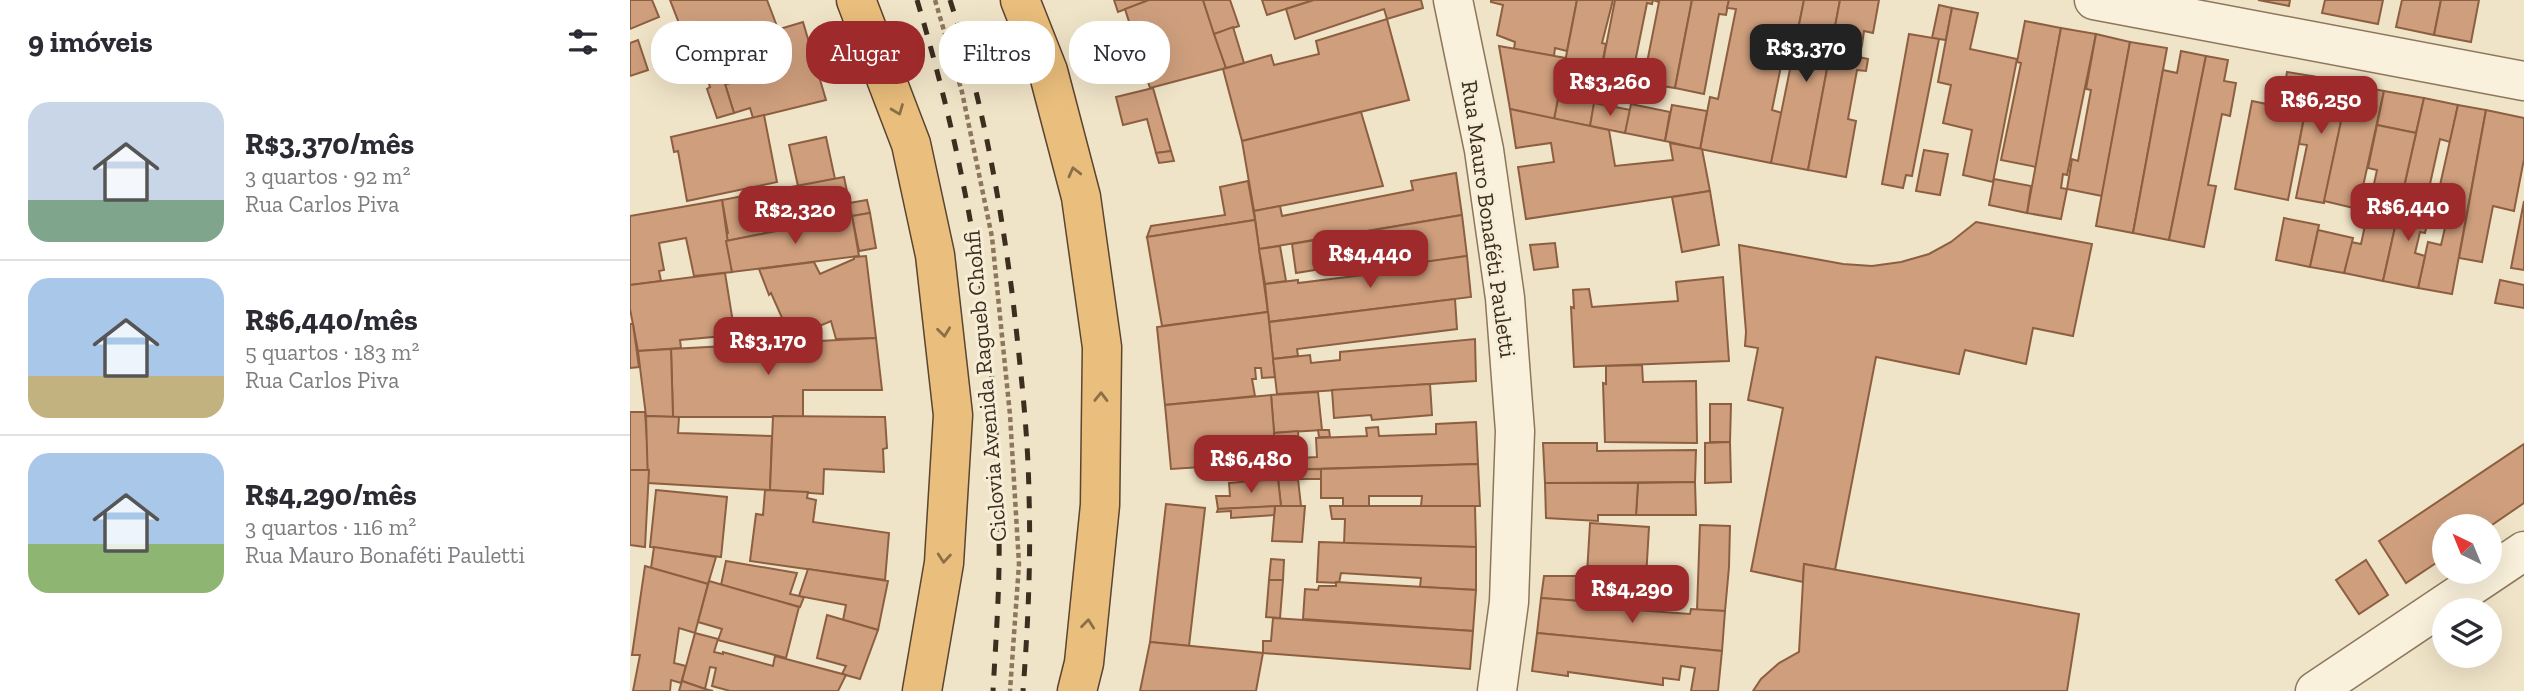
<!DOCTYPE html>
<html lang="pt">
<head>
<meta charset="utf-8">
<style>
  body { margin:0; font-family:"Zilla Slab",serif; background:#f2f2f3; color:#2b2b33; height:100vh; display:flex; flex-direction:column; font-size:26px; white-space:nowrap }
  * { box-sizing:border-box; margin:0 }
  p { font-size:23px; color:#7c7c81 }
  .icon { flex:none; width:38px; height:38px; fill:none; stroke:currentColor; stroke-width:2; stroke-linecap:round; stroke-linejoin:round }
  .map { position:relative; flex:1; overflow:hidden }
  .sheet { display:flex; flex-direction:column; background:#fff; width:630px }
  .sheet>* { flex:none }
  .top-card { position:absolute; left:21px; top:21px; width:665px; height:63px; display:flex; gap:14px }
  .needle { width:46px; rotate:317deg }
  .tools { position:absolute; left:1802px; top:514px; display:grid; gap:14px }
  .tools a { display:grid; place-items:center; width:70px; height:70px; border-radius:50%; background:#fff; box-shadow:0 7px 28px #0002; font-size:35px }
  .price { position:absolute; translate:-50% -60px; padding:0 16px; border-radius:14px; background:#9e2a2b; color:#fff; font-size:23px; line-height:46px; filter:drop-shadow(0 2px 4px #0008) }
  .price::after { content:''; position:absolute; left:50%; top:42px; width:21px; height:16px; margin-left:-10px; background:inherit; clip-path:polygon(0 0,100% 0,50% 100%) }
  .price.on { background:#222; color:#fff }
  ul { padding:0; list-style:none }
  li { display:flex; align-items:center; gap:21px; height:175px; padding:0 28px }
  li+li { border-top:2px solid #e1e1e2 }
  li span { display:grid; place-items:center; flex:none; width:196px; height:140px; border-radius:21px; color:#555 }
  li>.icon { margin-inline-start:auto }
  span .icon { width:84px; height:84px; fill:#fffc; stroke-width:1 }
  li b { font-size:30px }
  h2 { display:flex; justify-content:space-between; align-items:center; height:84px; padding:0 28px; font-size:30px }
  .tag { padding:0 24px; border-radius:28px; background:#fff; box-shadow:0 7px 28px #0002; font-size:24px; line-height:63px }
  .tag.on { background:#9e2a2b; color:#fff }
  main { display:flex; flex:1; min-height:0 }
  .map>svg:first-child { display:block }
  .building { fill:#cf9f7d; stroke:#8d5f41; stroke-width:2 }
  .lines { fill:none; stroke-linecap:round; stroke-linejoin:round }
  .minor-casing { stroke:#8d765c; stroke-width:41 }
  .trunk-casing { stroke:#5b4430; stroke-width:41 }
  .path { stroke:#8d765c; stroke-width:4.5; stroke-dasharray:5 3.5; stroke-linecap:butt }
  .minor { stroke:#faf1dc; stroke-width:38 }
  .trunk { stroke:#eabe7c; stroke-width:38 }
  .rail { stroke:#3d2e20; stroke-width:5; stroke-dasharray:12 12; stroke-linecap:butt }
  .oneway { stroke:#8b6f49 }
  .labels { text-anchor:middle; dominant-baseline:central; stroke-width:6; stroke-linejoin:round; paint-order:stroke }
  .street-label { font-size:23px; fill:#3d2e20; stroke:#f7eed8 }
</style>
</head>
<body>
<main>
<section class="sheet">
<h2>9 imóveis<svg class="icon" aria-label="filters" viewBox="0 0 24 24"><path d="M4 7h16M4 17h16"/><circle cx="9" cy="7" r="2"/><circle cx="15" cy="17" r="2"/></svg></h2>
<ul>
<li><span style="background:linear-gradient(#c9d6e8 70%,#7fa58c 0)"><svg class="icon" aria-label="home" viewBox="0 0 24 24"><path d="M3 11l9-7 9 7M6 9v11h12V9"/></svg></span><div><b>R$3,370/mês</b><p>3 quartos · 92 m²</p><p>Rua Carlos Piva</p></div></li>
<li><span style="background:linear-gradient(#a9c7e8 70%,#c2b280 0)"><svg class="icon" aria-label="home" viewBox="0 0 24 24"><path d="M3 11l9-7 9 7M6 9v11h12V9"/></svg></span><div><b>R$6,440/mês</b><p>5 quartos · 183 m²</p><p>Rua Carlos Piva</p></div></li>
<li><span style="background:linear-gradient(#a9c7e8 65%,#8fb573 0)"><svg class="icon" aria-label="home" viewBox="0 0 24 24"><path d="M3 11l9-7 9 7M6 9v11h12V9"/></svg></span><div><b>R$4,290/mês</b><p>3 quartos · 116 m²</p><p>Rua Mauro Bonaféti Pauletti</p></div></li>
</ul>
</section>
<div class="map">
<svg width="1894" height="691" viewBox="0 0 1894 691">
  <rect width="100%" height="100%" fill="#f0e4c8"/>
  <g class="building">
    <polygon points="0,0 22,0 29,17 0,29"/>
    <polygon points="40,0 137,0 148,29 110,41 105,31 59,49"/>
    <polygon points="484,0 519,0 488,12"/>
    <polygon points="519,0 573,0 596,68 520,88 495,9"/>
    <polygon points="573,0 600,0 609,26 584,34"/>
    <polygon points="632,0 684,0 637,15"/>
    <polygon points="684,0 791,0 793,8 757,19 754,9 665,39 656,9"/>
    <polygon points="861,0 947,0 937,51 925,48 924,56 884,49 885,42 867,35 873,5 861,2"/>
    <polygon points="947,0 983,0 972,43 976,44 960,126 924,119"/>
    <polygon points="985,0 1023,0 1022,4 1017,3 1000,87 969,82"/>
    <polygon points="1062,0 1045,88 1013,83 1029,2 1023,0"/>
    <polygon points="1062,0 1099,0 1096,15 1089,14 1074,94 1045,88"/>
    <polygon points="1099,0 1174,0 1166,39 1157,37 1142,110 1152,113 1141,163 1070,149 1080,97 1088,99 1106,9 1097,8"/>
    <polygon points="1174,0 1210,0 1178,170 1141,163"/>
    <polygon points="1210,0 1249,0 1243,33 1234,31 1232,45 1229,57 1238,59 1236,71 1227,70 1218,119 1226,121 1216,177 1178,170"/>
    <polygon points="1628,0 1660,0 1659,6"/>
    <polygon points="1695,0 1753,0 1748,24 1692,13"/>
    <polygon points="1772,0 1811,0 1804,35 1766,27"/>
    <polygon points="1811,0 1849,0 1841,42 1804,35"/>
    <polygon points="1309,5 1322,8 1316,40 1302,38"/>
    <polygon points="1322,8 1348,13 1340,49 1387,59 1363,182 1333,175 1342,130 1313,123 1321,85 1308,82"/>
    <polygon points="757,19 779,100 612,141 593,69 641,55 644,65 689,54 686,41"/>
    <polygon points="1395,21 1431,28 1406,167 1371,160 1391,63 1387,62"/>
    <polygon points="173,22 196,100 123,118 120,108 104,113 95,84 101,83 90,47"/>
    <polygon points="50,25 59,49 62,48 65,55 49,60 36,29"/>
    <polygon points="603,27 614,63 596,68 584,34"/>
    <polygon points="1431,28 1466,34 1437,175 1433,174 1431,188 1437,189 1431,219 1397,213"/>
    <polygon points="1279,34 1309,39 1282,176 1276,175 1273,188 1252,184"/>
    <polygon points="1466,34 1500,42 1472,196 1437,189 1442,159 1448,161 1461,90 1456,89"/>
    <polygon points="8,40 18,70 0,76 0,43"/>
    <polygon points="1500,42 1537,48 1503,233 1466,226"/>
    <polygon points="869,46 936,58 924,119 880,109"/>
    <polygon points="90,47 101,83 95,84 104,113 87,118 77,89 80,87 69,54"/>
    <polygon points="1551,51 1576,56 1539,240 1503,233 1533,70 1547,73"/>
    <polygon points="1576,56 1598,60 1594,81 1606,83 1600,116 1592,114 1578,185 1586,186 1574,247 1539,240"/>
    <polygon points="1657,72 1682,76 1658,200 1605,189 1622,101 1651,107"/>
    <polygon points="1682,76 1719,84 1694,203 1666,198 1677,145 1669,144"/>
    <polygon points="1719,84 1754,91 1728,209 1694,201"/>
    <polygon points="523,88 541,151 526,153 517,119 493,125 486,97"/>
    <polygon points="1754,91 1794,98 1786,133 1747,125"/>
    <polygon points="1794,98 1828,105 1820,142 1810,139 1798,193 1774,187"/>
    <polygon points="964,103 1001,110 995,133 960,126"/>
    <polygon points="1001,104 1040,112 1035,141 995,133"/>
    <polygon points="1042,105 1077,111 1070,149 1035,141"/>
    <polygon points="1828,105 1856,110 1822,294 1788,288 1798,242 1811,245 1818,215 1804,212"/>
    <polygon points="880,109 979,130 985,166 1043,160 1040,143 1072,149 1080,191 896,219 888,167 924,162 921,143 886,148"/>
    <polygon points="1856,110 1894,118 1894,159 1884,211 1863,206 1852,262 1829,258"/>
    <polygon points="731,112 753,186 624,211 612,141"/>
    <polygon points="134,115 147,182 57,201 48,151 44,152 41,137"/>
    <polygon points="1747,125 1786,133 1753,281 1714,273 1721,242 1731,244 1747,170 1738,168"/>
    <polygon points="196,137 205,179 168,186 159,145"/>
    <polygon points="1294,150 1318,154 1310,195 1286,191"/>
    <polygon points="541,151 544,161 529,163 526,153"/>
    <polygon points="826,173 832,215 629,249 624,211 650,206 652,216 783,190 781,181"/>
    <polygon points="214,177 222,216 96,241 95,234 98,233 92,200"/>
    <polygon points="1364,179 1401,186 1397,213 1359,205"/>
    <polygon points="618,181 625,220 517,237 521,226 595,215 590,187"/>
    <polygon points="1080,191 1089,245 1052,252 1042,197"/>
    <polygon points="1772,196 1802,203 1795,233 1790,232 1785,253 1795,256 1788,288 1753,281"/>
    <polygon points="92,200 102,272 64,276 56,238 29,243 34,270 29,271 31,281 0,285 0,216"/>
    <polygon points="237,200 240,213 222,216 219,203"/>
    <polygon points="1894,201 1894,270 1881,268"/>
    <polygon points="240,213 246,248 229,251 222,216"/>
    <polygon points="832,215 837,256 782,264 781,254 666,273 662,244"/>
    <polygon points="222,216 229,256 102,272 96,241"/>
    <polygon points="1654,218 1689,225 1680,267 1646,260"/>
    <polygon points="625,220 638,312 532,326 517,237"/>
    <polygon points="1346,222 1462,244 1443,336 1403,328 1396,364 1335,350 1329,374 1246,357 1205,570 1174,564 1173,582 1121,571 1153,408 1118,400 1128,348 1115,346 1116,332 1109,245 1213,264 1242,266 1271,262 1299,254 1321,242"/>
    <polygon points="1688,230 1723,238 1714,273 1680,267"/>
    <polygon points="925,243 928,267 904,270 900,245"/>
    <polygon points="650,246 656,281 635,284 629,249"/>
    <polygon points="236,256 246,338 206,339 201,321 161,338 141,293 139,295 129,269 184,262 190,274 224,259 224,257"/>
    <polygon points="837,256 841,297 639,322 635,284 668,280 668,283 766,271 765,266"/>
    <polygon points="95,273 105,335 50,340 51,348 8,351 0,309 0,285"/>
    <polygon points="1093,277 1099,361 944,367 941,307 944,308 943,290 959,289 962,307 1048,301 1046,282"/>
    <polygon points="1870,280 1894,285 1894,308 1865,303"/>
    <polygon points="825,299 827,329 667,349 668,356 643,359 639,322"/>
    <polygon points="638,312 645,377 632,378 631,368 625,368 626,379 622,379 625,396 535,405 527,327"/>
    <polygon points="0,324 3,324 9,367 0,368"/>
    <polygon points="246,338 252,390 173,390 173,417 43,417 41,349"/>
    <polygon points="845,339 846,381 647,394 643,359 680,355 681,363 710,360 710,352"/>
    <polygon points="41,349 43,417 16,416 8,351"/>
    <polygon points="1012,365 1013,382 1066,381 1067,443 975,442 973,383 976,384 976,366"/>
    <polygon points="800,384 802,415 742,420 741,415 704,418 702,390"/>
    <polygon points="688,392 692,430 644,433 641,395"/>
    <polygon points="641,395 648,479 620,481 619,464 541,469 535,405"/>
    <polygon points="1080,404 1101,404 1100,442 1080,442"/>
    <polygon points="0,412 15,412 19,470 0,470"/>
    <polygon points="16,416 49,417 48,433 142,436 140,490 18,483"/>
    <polygon points="143,416 255,417 257,448 253,449 254,472 194,469 193,494 140,490"/>
    <polygon points="846,422 848,464 647,470 644,433 668,431 669,458 687,457 686,438 737,436 736,428 748,427 749,436 806,434 806,424"/>
    <polygon points="688,430 699,430 700,437 689,437"/>
    <polygon points="1100,442 1101,482 1075,483 1075,443"/>
    <polygon points="913,443 967,443 967,451 1066,450 1065,482 915,483"/>
    <polygon points="1894,444 1894,503 1859,527 1815,527 1815,557 1776,583 1749,541"/>
    <polygon points="848,464 850,506 791,506 792,496 739,496 739,506 713,506 713,498 691,498 691,469"/>
    <polygon points="691,469 691,479 668,479 671,506 651,506 647,470"/>
    <polygon points="0,470 19,470 15,547 0,545"/>
    <polygon points="648,479 651,506 588,509 586,496 600,496 599,483"/>
    <polygon points="1065,482 1066,515 1006,515 1008,483"/>
    <polygon points="915,483 1008,483 1006,515 968,515 968,521 916,518"/>
    <polygon points="26,490 97,497 91,557 20,547"/>
    <polygon points="135,490 178,492 177,498 186,500 183,522 259,533 255,580 120,561 126,514 133,515"/>
    <polygon points="536,504 575,508 559,646 520,642"/>
    <polygon points="645,506 675,506 672,542 642,541"/>
    <polygon points="645,506 644,515 601,518 601,511 587,512 588,509"/>
    <polygon points="700,506 845,506 846,547 714,544 715,519 702,519"/>
    <polygon points="960,523 1019,527 1015,595 956,591"/>
    <polygon points="1070,525 1100,526 1099,567 1095,611 1067,610"/>
    <polygon points="689,542 846,547 846,590 790,587 791,578 711,573 709,583 687,582"/>
    <polygon points="24,547 86,557 78,584 21,568"/>
    <polygon points="641,559 654,560 653,580 639,580"/>
    <polygon points="1736,560 1758,595 1729,614 1706,580"/>
    <polygon points="96,561 167,573 160,594 174,597 170,607 91,585"/>
    <polygon points="1174,564 1449,614 1437,691 1123,691 1131,679 1149,663 1169,652"/>
    <polygon points="15,566 78,584 65,633 49,628 44,663 56,666 51,683 41,680 40,691 3,691 10,655 2,655"/>
    <polygon points="178,569 258,581 248,630 213,620 216,605 169,596"/>
    <polygon points="914,576 948,576 946,601 911,598"/>
    <polygon points="639,580 653,580 650,618 636,617"/>
    <polygon points="79,581 169,607 156,658 88,640 92,629 68,622"/>
    <polygon points="706,582 846,590 843,631 673,619 675,589 688,590 689,586 706,586"/>
    <polygon points="911,598 964,602 965,607 1060,614 1061,609 1095,611 1092,651 907,633"/>
    <polygon points="197,615 248,630 230,679 212,674 216,666 187,658"/>
    <polygon points="643,618 843,631 840,669 633,653 633,641 641,641"/>
    <polygon points="65,633 88,639 84,652 93,654 93,652 143,666 145,656 216,675 208,691 100,691 82,686 86,668 80,667 75,689 52,681"/>
    <polygon points="907,633 1092,651 1088,691 1061,691 1065,668 1051,666 1049,680 1033,678 1033,685 938,672 938,676 902,671"/>
    <polygon points="520,642 633,653 626,691 510,691"/>
    <polygon points="52,681 75,689 83,691 49,691"/>
  </g>
  <g class="lines">
    <defs>
      <g id="minor">
        <polyline points="823,0 854,150 875,298 885,431 879,602 867,691"/>
        <polyline points="1464,0 1894,81"/>
        <polyline points="1685,691 1894,551"/>
      </g>
      <g id="trunk">
        <polyline points="226,0 281,144 305,255 323,415 314,563 292,691"/>
        <polyline points="390,0 418,71 451,197 472,347 470,505 454,663 447,691"/>
      </g>
    </defs>
    <use href="#minor" class="minor-casing"/>
    <use href="#trunk" class="trunk-casing"/>
    <polyline class="path" points="305,0 332,92 362,237 380,415 389,564 380,691"/>
    <use href="#minor" class="minor"/>
    <use href="#trunk" class="trunk"/>
    <g class="rail">
      <path d="M287,0C339,173 369,352 369,532C370,585 366,638 363,691"/>
      <path d="M320,0C352,97 370,199 383,300C390,365 398,430 399,495C401,561 398,626 393,691"/>
    </g>
  </g>
  <defs><path id="oneway-chevron" d="M-2-3.5L2.5 0L-2 3.5" fill="none" stroke-width="1.6" stroke-linecap="round" stroke-linejoin="round" transform="scale(1.75)"/></defs>
  <g class="oneway">
    <use href="#oneway-chevron" transform="translate(268 110) rotate(69)"/>
    <use href="#oneway-chevron" transform="translate(444 172) rotate(-104)"/>
    <use href="#oneway-chevron" transform="translate(314 332) rotate(83)"/>
    <use href="#oneway-chevron" transform="translate(471 397) rotate(-89)"/>
    <use href="#oneway-chevron" transform="translate(314 558) rotate(95)"/>
    <use href="#oneway-chevron" transform="translate(458 624) rotate(-84)"/>
  </g>
  <g class="labels">
    <g class="street-label">
      <text transform="translate(859 219) rotate(82)">Rua Mauro Bonaféti Pauletti</text>
      <text transform="translate(355 386) rotate(-95)">Ciclovia Avenida Ragueb Chohfi</text>
    </g>
  </g>
</svg>
<div class="tools">
<a><svg class="needle" viewBox="-14 -14 28 28"><path d="M0-13l5 13h-10z" fill="#e53935"/><path d="M0 13l5-13h-10z" fill="#7c7c81"/></svg></a>
<a><svg class="icon" aria-label="layers" viewBox="0 0 24 24"><path d="M12 4l9 5-9 5-9-5zM3 14l9 5 9-5"/></svg></a>
</div>
<b class="price on" style="left:1176px;top:84px">R$3,370</b>
<b class="price" style="left:980px;top:118px">R$3,260</b>
<b class="price" style="left:1691px;top:136px">R$6,250</b>
<b class="price" style="left:1778px;top:243px">R$6,440</b>
<b class="price" style="left:165px;top:246px">R$2,320</b>
<b class="price" style="left:740px;top:290px">R$4,440</b>
<b class="price" style="left:138px;top:377px">R$3,170</b>
<b class="price" style="left:621px;top:495px">R$6,480</b>
<b class="price" style="left:1002px;top:625px">R$4,290</b>
<div class="top-card">
<a class="tag">Comprar</a>
<a class="tag on">Alugar</a>
<a class="tag">Filtros</a>
<a class="tag">Novo</a>
</div>
</div>
</main>
</body>
</html>
